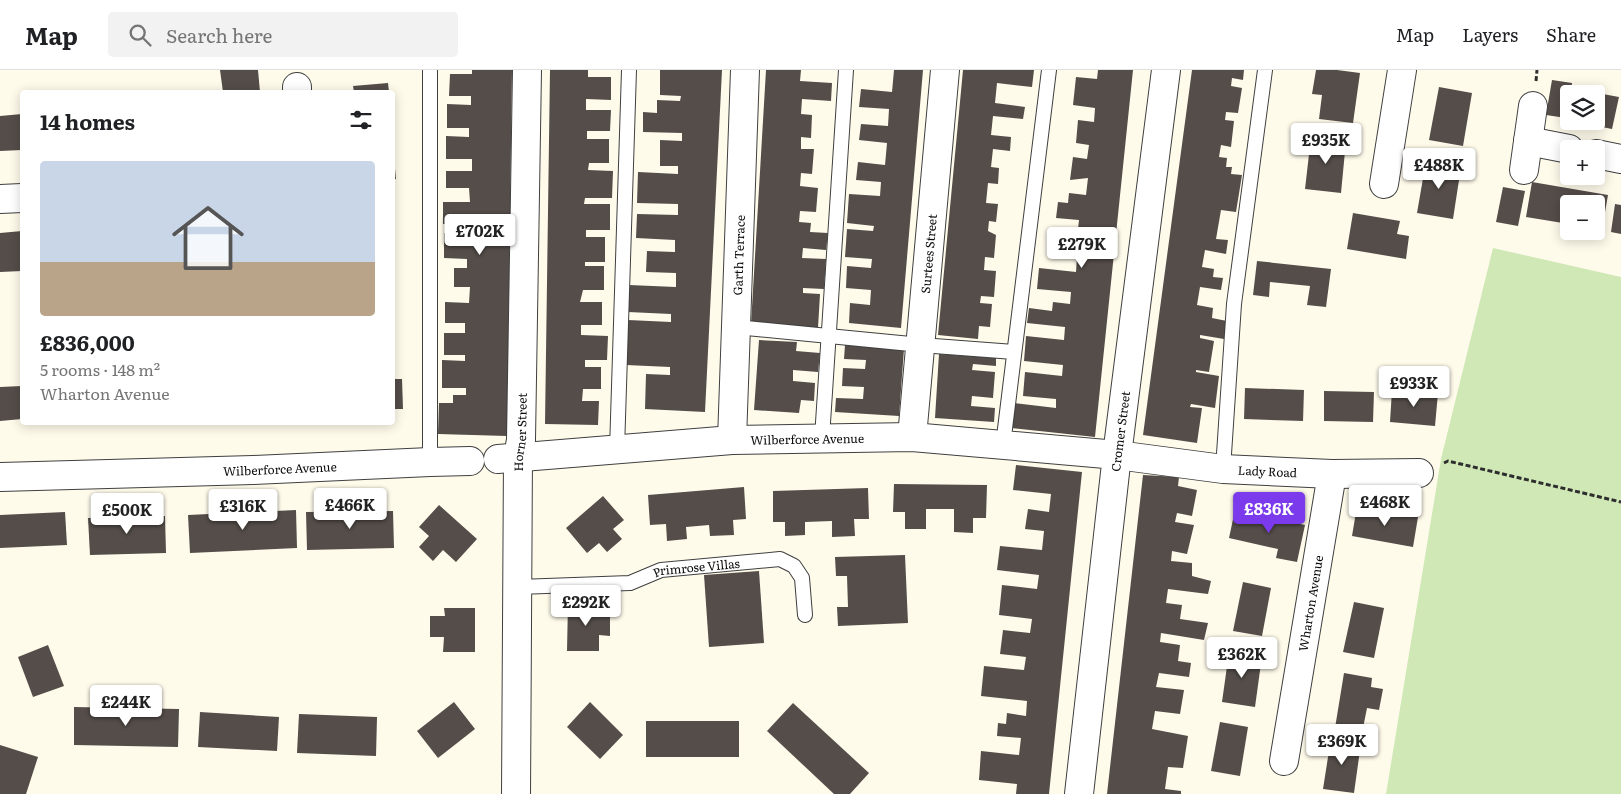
<!DOCTYPE html>
<html lang="en">
<head>
<meta charset="utf-8">
<style>
  body { margin:0; font-family:Literata,serif; background:#f2f2f2; color:#202124; height:100vh; display:flex; flex-direction:column; font-size:19px; white-space:nowrap }
  * { box-sizing:border-box; margin:0 }
  p { font-size:16px; color:#757577 }
  .icon { flex:none; width:28px; height:28px; fill:none; stroke:currentColor; stroke-width:2; stroke-linecap:round; stroke-linejoin:round }
  .map { position:relative; flex:1; overflow:hidden }
  .drawer { position:absolute; left:20px; top:20px; width:375px; height:335px; display:flex; flex-direction:column; background:#fff; border-radius:5px; box-shadow:0 2px 12px #0003 }
  .drawer>* { flex:none }
  .fabs { position:absolute; left:1560px; top:15px; display:grid; gap:10px }
  .fabs a { display:grid; place-items:center; width:45px; height:45px; border-radius:5px; background:#fff; box-shadow:0 2px 12px #0003; font-size:25px }
  .price { position:absolute; translate:-50% -42px; padding:0 11px; border-radius:5px; background:#fff; color:#222; font-size:16px; line-height:32px; filter:drop-shadow(0 1px 2px #0008) }
  .price::after { content:''; position:absolute; left:50%; top:30px; width:15px; height:11px; margin-left:-8px; background:inherit; clip-path:polygon(0 0,100% 0,50% 100%) }
  .price.selected { background:#7c3aed; color:#fff }
  ul { padding:0; list-style:none }
  li { display:grid; align-content:center; gap:10px; height:265px; padding:0 20px }
  li+li { border-top:1px solid #e0e0e0 }
  li span { display:grid; place-items:center; height:155px; border-radius:5px; color:#555 }
  li>.icon { margin-inline-start:auto }
  span .icon { width:90px; height:90px; fill:#fffc; stroke-width:1 }
  li b { font-size:21px }
  h2 { display:flex; justify-content:space-between; align-items:center; height:60px; padding:0 20px; font-size:21px }
  header { display:flex; align-items:center; gap:30px; box-sizing:border-box; height:70px; padding:0 25px; background:#fff; border-bottom:1px solid #e0e0e0 }
  header strong { font-size:24px }
  nav { display:flex; gap:28px; margin-inline-start:auto; font-size:18px }
  .search { width:350px; height:45px; background:#f2f2f2; display:flex; align-items:center; gap:12px; box-sizing:border-box; padding:0 18px; border-radius:5px; color:#757577; font-size:19px }
  .map>svg:first-child { display:block }
  .green { fill:#cfe8b6 }
  .building { fill:#544d49 }
  .lines { fill:none; stroke-linecap:round; stroke-linejoin:round }
  .service-casing { stroke:#3f3f3f; stroke-width:16 }
  .minor-casing { stroke:#3f3f3f; stroke-width:30 }
  .path { stroke:#2e2e2e; stroke-width:3; stroke-dasharray:5 2.5; stroke-linecap:butt }
  .service { stroke:#fff; stroke-width:14 }
  .minor { stroke:#fff; stroke-width:28 }
  .labels { text-anchor:middle; dominant-baseline:central; stroke-width:5; stroke-linejoin:round; paint-order:stroke }
  .street-label { font-size:12px; fill:#0c0c0c; stroke:#fff }
</style>
</head>
<body>
<header>
<strong>Map</strong>
<div class="search"><svg class="icon" aria-label="search" viewBox="0 0 24 24"><circle cx="10" cy="10" r="6"/><path d="M15 15l6 6"/></svg>Search here</div>
<nav><a>Map</a><a>Layers</a><a>Share</a></nav>
</header>
<div class="map">
<svg width="1621" height="724" viewBox="0 0 1621 724">
  <rect width="100%" height="100%" fill="#fffbeb"/>
  <polygon class="green" points="1493,178 1621,207 1621,724 1386,724 1441,389"/>
  <g class="building">
    <polygon points="220,0 258,0 260,22 223,22"/>
    <polygon points="472,0 512,0 507,366 438,364 439,333 453,333 453,325 466,325 466,318 442,318 442,290 465,291 465,285 444,285 444,263 465,263 465,253 445,253 445,232 469,233 470,217 454,217 454,198 467,198 467,189 444,188 444,163 468,163 468,154 443,154 443,132 470,132 469,118 446,118 446,101 472,101 472,89 446,89 446,66 469,67 469,58 447,58 447,34 471,35 471,26 449,26 450,4 472,4"/>
    <polygon points="550,0 588,0 588,7 611,7 611,30 586,29 586,40 611,40 610,61 587,61 587,69 609,69 609,93 589,93 588,100 613,101 612,128 585,128 584,134 610,134 610,160 586,160 586,167 605,167 605,192 585,192 585,196 604,196 604,220 583,220 580,232 602,232 602,255 581,255 581,265 608,266 607,290 585,290 585,297 601,297 601,319 583,319 582,331 599,331 598,355 545,354"/>
    <polygon points="660,0 722,0 705,342 645,339 646,304 670,305 670,297 626,295 628,250 671,252 671,244 628,242 629,215 676,217 676,203 646,202 647,181 675,182 675,170 636,168 637,144 678,145 678,134 637,133 638,102 678,104 678,96 660,96 660,70 682,71 682,63 643,62 643,42 657,43 657,30 680,31 681,26 660,25"/>
    <polygon points="766,0 801,0 800,11 832,13 831,31 802,29 801,44 812,45 811,68 801,67 801,79 814,79 812,104 801,103 800,116 818,118 816,142 800,141 799,152 811,153 810,162 828,163 826,180 803,178 802,188 826,189 824,219 803,218 803,223 820,224 818,258 751,254"/>
    <polygon points="894,0 923,0 901,258 849,253 850,233 870,235 871,220 846,218 847,196 871,198 872,189 845,187 847,159 873,161 874,156 847,153 849,124 880,126 881,112 856,110 858,92 885,95 887,73 859,70 861,54 888,56 889,39 859,37 861,19 892,22"/>
    <polygon points="963,0 1034,0 1032,17 997,13 995,33 1025,37 1023,49 993,46 991,65 1011,67 1010,81 993,79 991,97 999,98 998,114 988,113 986,133 998,134 996,152 989,151 988,161 996,165 994,188 985,187 984,200 996,201 994,227 981,226 980,233 992,234 990,257 979,256 978,269 938,265"/>
    <polygon points="1098,0 1133,0 1095,367 1011,358 1014,333 1056,338 1056,329 1023,326 1025,302 1062,306 1063,295 1024,291 1026,266 1064,270 1065,257 1027,253 1029,238 1052,241 1053,232 1070,234 1071,222 1037,219 1039,198 1076,202 1077,187 1050,184 1053,157 1078,159 1079,150 1056,148 1058,132 1068,133 1069,123 1086,125 1088,108 1070,110 1073,87 1087,89 1089,75 1076,73 1078,50 1094,52 1095,38 1073,35 1076,7 1097,9"/>
    <polygon points="1192,0 1244,0 1243,10 1232,8 1231,16 1242,18 1238,43 1226,42 1225,50 1234,51 1231,77 1221,75 1219,87 1227,88 1226,97 1232,97 1231,104 1242,105 1236,142 1221,140 1216,169 1228,170 1226,184 1205,180 1202,197 1214,199 1213,207 1223,208 1221,220 1200,217 1197,235 1213,238 1212,248 1227,251 1224,269 1200,265 1200,268 1214,271 1209,302 1196,300 1196,302 1219,306 1215,338 1191,334 1190,337 1202,338 1197,373 1143,365"/>
    <polygon points="1316,0 1337,0 1360,3 1353,53 1319,49 1322,25 1312,24"/>
    <polygon points="1552,10 1572,13 1571,24 1569,24 1566,48 1546,45"/>
    <polygon points="388,13 389,22 354,22 353,16"/>
    <polygon points="1439,17 1472,23 1463,76 1429,70"/>
    <polygon points="1581,20 1619,27 1612,59 1577,52 1596,51 1596,24 1580,24"/>
    <polygon points="22,44 22,80 0,81 0,46"/>
    <polygon points="1311,67 1346,71 1341,123 1305,119"/>
    <polygon points="392,88 394,88 396,109 392,110"/>
    <polygon points="1426,91 1461,97 1453,149 1417,143"/>
    <polygon points="1532,112 1608,125 1602,159 1596,158 1596,134 1569,134 1569,154 1526,147"/>
    <polygon points="1503,117 1525,121 1518,156 1496,152"/>
    <polygon points="1615,134 1621,135 1621,164 1611,162"/>
    <polygon points="1353,143 1400,151 1397,164 1409,166 1406,189 1347,179"/>
    <polygon points="22,161 22,201 0,202 0,163"/>
    <polygon points="1257,191 1331,199 1326,237 1307,235 1310,216 1270,212 1269,227 1253,225"/>
    <polygon points="759,270 797,272 796,281 820,283 818,302 793,300 793,311 815,313 814,331 801,330 799,343 754,340"/>
    <polygon points="845,275 904,279 899,346 835,342 836,328 863,329 864,317 842,316 843,298 865,299 866,290 844,289"/>
    <polygon points="939,284 996,288 996,296 973,294 972,300 995,302 993,328 972,326 971,336 995,338 994,352 935,348"/>
    <polygon points="392,309 402,309 403,339 392,339"/>
    <polygon points="22,316 22,349 0,351 0,317"/>
    <polygon points="1245,318 1304,320 1303,351 1244,349"/>
    <polygon points="1392,320 1438,323 1435,356 1390,352"/>
    <polygon points="1324,321 1374,322 1373,352 1324,351"/>
    <polygon points="1016,395 1082,402 1049,724 1016,724 1017,714 979,710 981,681 1019,685 1021,668 997,666 998,653 1006,654 1007,643 1026,646 1027,631 981,626 984,596 1024,600 1026,587 1000,584 1003,560 1030,563 1032,549 999,545 1002,515 1037,519 1039,505 997,500 1000,476 1042,480 1044,461 1025,459 1028,439 1049,442 1051,424 1013,420"/>
    <polygon points="1143,405 1179,407 1178,416 1197,420 1192,446 1177,443 1175,452 1194,455 1187,484 1172,481 1171,491 1192,493 1192,506 1211,511 1208,524 1168,519 1166,533 1182,535 1180,549 1208,553 1204,570 1161,563 1160,572 1180,575 1178,591 1191,593 1189,607 1159,603 1156,617 1184,620 1180,644 1155,641 1152,659 1188,666 1183,698 1168,697 1165,719 1181,721 1181,724 1107,724"/>
    <polygon points="894,414 987,415 986,448 973,448 973,463 954,462 954,439 926,439 926,459 905,459 905,442 893,442"/>
    <polygon points="744,417 746,449 733,450 734,465 710,466 709,455 686,457 687,469 667,471 666,454 650,455 648,425"/>
    <polygon points="868,418 869,449 854,449 855,466 832,467 832,451 805,452 805,465 785,466 785,452 773,452 773,421"/>
    <polygon points="603,426 624,450 613,459 622,469 607,482 599,473 587,483 566,458"/>
    <polygon points="439,435 477,469 456,492 443,480 433,491 419,477 429,466 419,457"/>
    <polygon points="1357,436 1418,447 1413,477 1352,466"/>
    <polygon points="296,440 297,478 190,483 188,445"/>
    <polygon points="1235,440 1305,455 1297,492 1276,488 1278,479 1229,468"/>
    <polygon points="393,441 394,478 307,480 306,442"/>
    <polygon points="65,442 67,475 0,478 0,445"/>
    <polygon points="165,446 166,483 90,485 88,448"/>
    <polygon points="905,485 908,553 838,556 837,537 848,537 847,506 836,506 835,487"/>
    <polygon points="759,501 764,573 709,577 704,505"/>
    <polygon points="1243,512 1271,518 1262,566 1233,561"/>
    <polygon points="1354,532 1384,538 1374,588 1343,582"/>
    <polygon points="568,533 599,534 599,545 610,545 610,566 599,565 599,581 567,581"/>
    <polygon points="444,538 475,538 475,582 443,582 444,567 430,567 430,546 445,546"/>
    <polygon points="48,575 64,616 33,627 18,587"/>
    <polygon points="1229,582 1262,586 1255,637 1222,632"/>
    <polygon points="1344,603 1372,608 1371,617 1383,619 1379,640 1367,638 1362,663 1335,658"/>
    <polygon points="454,632 475,659 438,688 417,661"/>
    <polygon points="590,632 623,665 600,689 567,657"/>
    <polygon points="793,633 869,703 850,724 834,724 767,661"/>
    <polygon points="74,637 179,639 178,677 74,675"/>
    <polygon points="200,642 279,647 277,681 198,677"/>
    <polygon points="299,644 377,647 376,686 297,683"/>
    <rect x="646" y="651" width="93" height="36"/>
    <polygon points="1220,652 1248,657 1240,706 1211,701"/>
    <polygon points="1331,668 1361,673 1354,723 1323,719"/>
    <polygon points="0,675 38,687 26,724 0,724"/>
  </g>
  <g class="lines">
    <defs>
      <g id="service">
        <polyline points="736,257 921,275 1014,282"/>
        <polyline points="822,368 846,0"/>
        <polyline points="1003,375 1049,0"/>
        <polyline points="617,380 629,0"/>
        <polyline points="430,392 430,0"/>
        <polyline points="1223,399 1234,234 1265,0"/>
        <path id="s1" d="M518,517L630,513L661,500L780,489L794,496L802,508L805,545"/>
      </g>
      <g id="minor">
        <polyline points="297,17 297,22"/>
        <polyline points="1528,71 1569,79"/>
        <polyline points="1596,84 1621,89"/>
        <polyline points="1524,100 1533,36"/>
        <polyline points="1384,114 1402,0"/>
        <polyline points="0,129 22,128"/>
        <path id="s2" d="M912,367L945,0"/>
        <path id="s3" d="M732,370L745,0"/>
        <path id="s4" d="M498,389L732,370L912,367L1117,385L1223,399L1332,404L1419,403"/>
        <path id="s5" d="M0,407L253,400L430,392L470,391"/>
        <path id="s6" d="M1284,691L1332,404"/>
        <path id="s7" d="M516,724L518,386L521,370L527,0"/>
        <path id="s8" d="M1079,724L1117,385L1166,0"/>
      </g>
    </defs>
    <use href="#service" class="service-casing"/>
    <use href="#minor" class="minor-casing"/>
    <g class="path">
      <polyline points="1536,11 1537,0"/>
      <polyline points="1444,393 1448,391 1621,432"/>
    </g>
    <use href="#service" class="service"/>
    <use href="#minor" class="minor"/>
  </g>
  <g class="labels">
    <g class="street-label">
      <text stroke="none"><textPath href="#s2" startOffset="184">Surtees Street</textPath></text>
      <text stroke="none"><textPath href="#s3" startOffset="185">Garth Terrace</textPath></text>
      <text stroke="none"><textPath href="#s7" startOffset="362">Horner Street</textPath></text>
      <text stroke="none"><textPath href="#s8" startOffset="365">Cromer Street</textPath></text>
      <text stroke="none"><textPath href="#s4" startOffset="310">Wilberforce Avenue</textPath></text>
      <text stroke="none"><textPath href="#s5" startOffset="280">Wilberforce Avenue</textPath></text>
      <text stroke="none"><textPath href="#s4" startOffset="772">Lady Road</textPath></text>
      <text stroke="none"><textPath href="#s1" startOffset="181">Primrose Villas</textPath></text>
      <text stroke="none"><textPath href="#s6" startOffset="160">Wharton Avenue</textPath></text>
    </g>
  </g>
</svg>
<div class="fabs">
<a><svg class="icon" aria-label="layers" viewBox="0 0 24 24"><path d="M12 4l9 5-9 5-9-5zM3 14l9 5 9-5"/></svg></a>
<a>+</a>
<a>−</a>
</div>
<b class="price" style="left:1326px;top:95px">£935K</b>
<b class="price" style="left:1439px;top:120px">£488K</b>
<b class="price" style="left:480px;top:186px">£702K</b>
<b class="price" style="left:1082px;top:199px">£279K</b>
<b class="price" style="left:1414px;top:338px">£933K</b>
<b class="price" style="left:1385px;top:457px">£468K</b>
<b class="price" style="left:350px;top:460px">£466K</b>
<b class="price" style="left:243px;top:461px">£316K</b>
<b class="price selected" style="left:1269px;top:464px">£836K</b>
<b class="price" style="left:127px;top:465px">£500K</b>
<b class="price" style="left:586px;top:557px">£292K</b>
<b class="price" style="left:1242px;top:609px">£362K</b>
<b class="price" style="left:126px;top:657px">£244K</b>
<b class="price" style="left:1342px;top:696px">£369K</b>
<section class="drawer">
<h2>14 homes<svg class="icon" aria-label="filters" viewBox="0 0 24 24"><path d="M4 7h16M4 17h16"/><circle cx="9" cy="7" r="2"/><circle cx="15" cy="17" r="2"/></svg></h2>
<ul>
<li><span style="background:linear-gradient(#c9d6e8 65%,#b9a48a 0)"><svg class="icon" aria-label="home" viewBox="0 0 24 24"><path d="M3 11l9-7 9 7M6 9v11h12V9"/></svg></span><div><b>£836,000</b><p>5 rooms · 148 m²</p><p>Wharton Avenue</p></div></li>
</ul>
</section>
</div>
</body>
</html>
